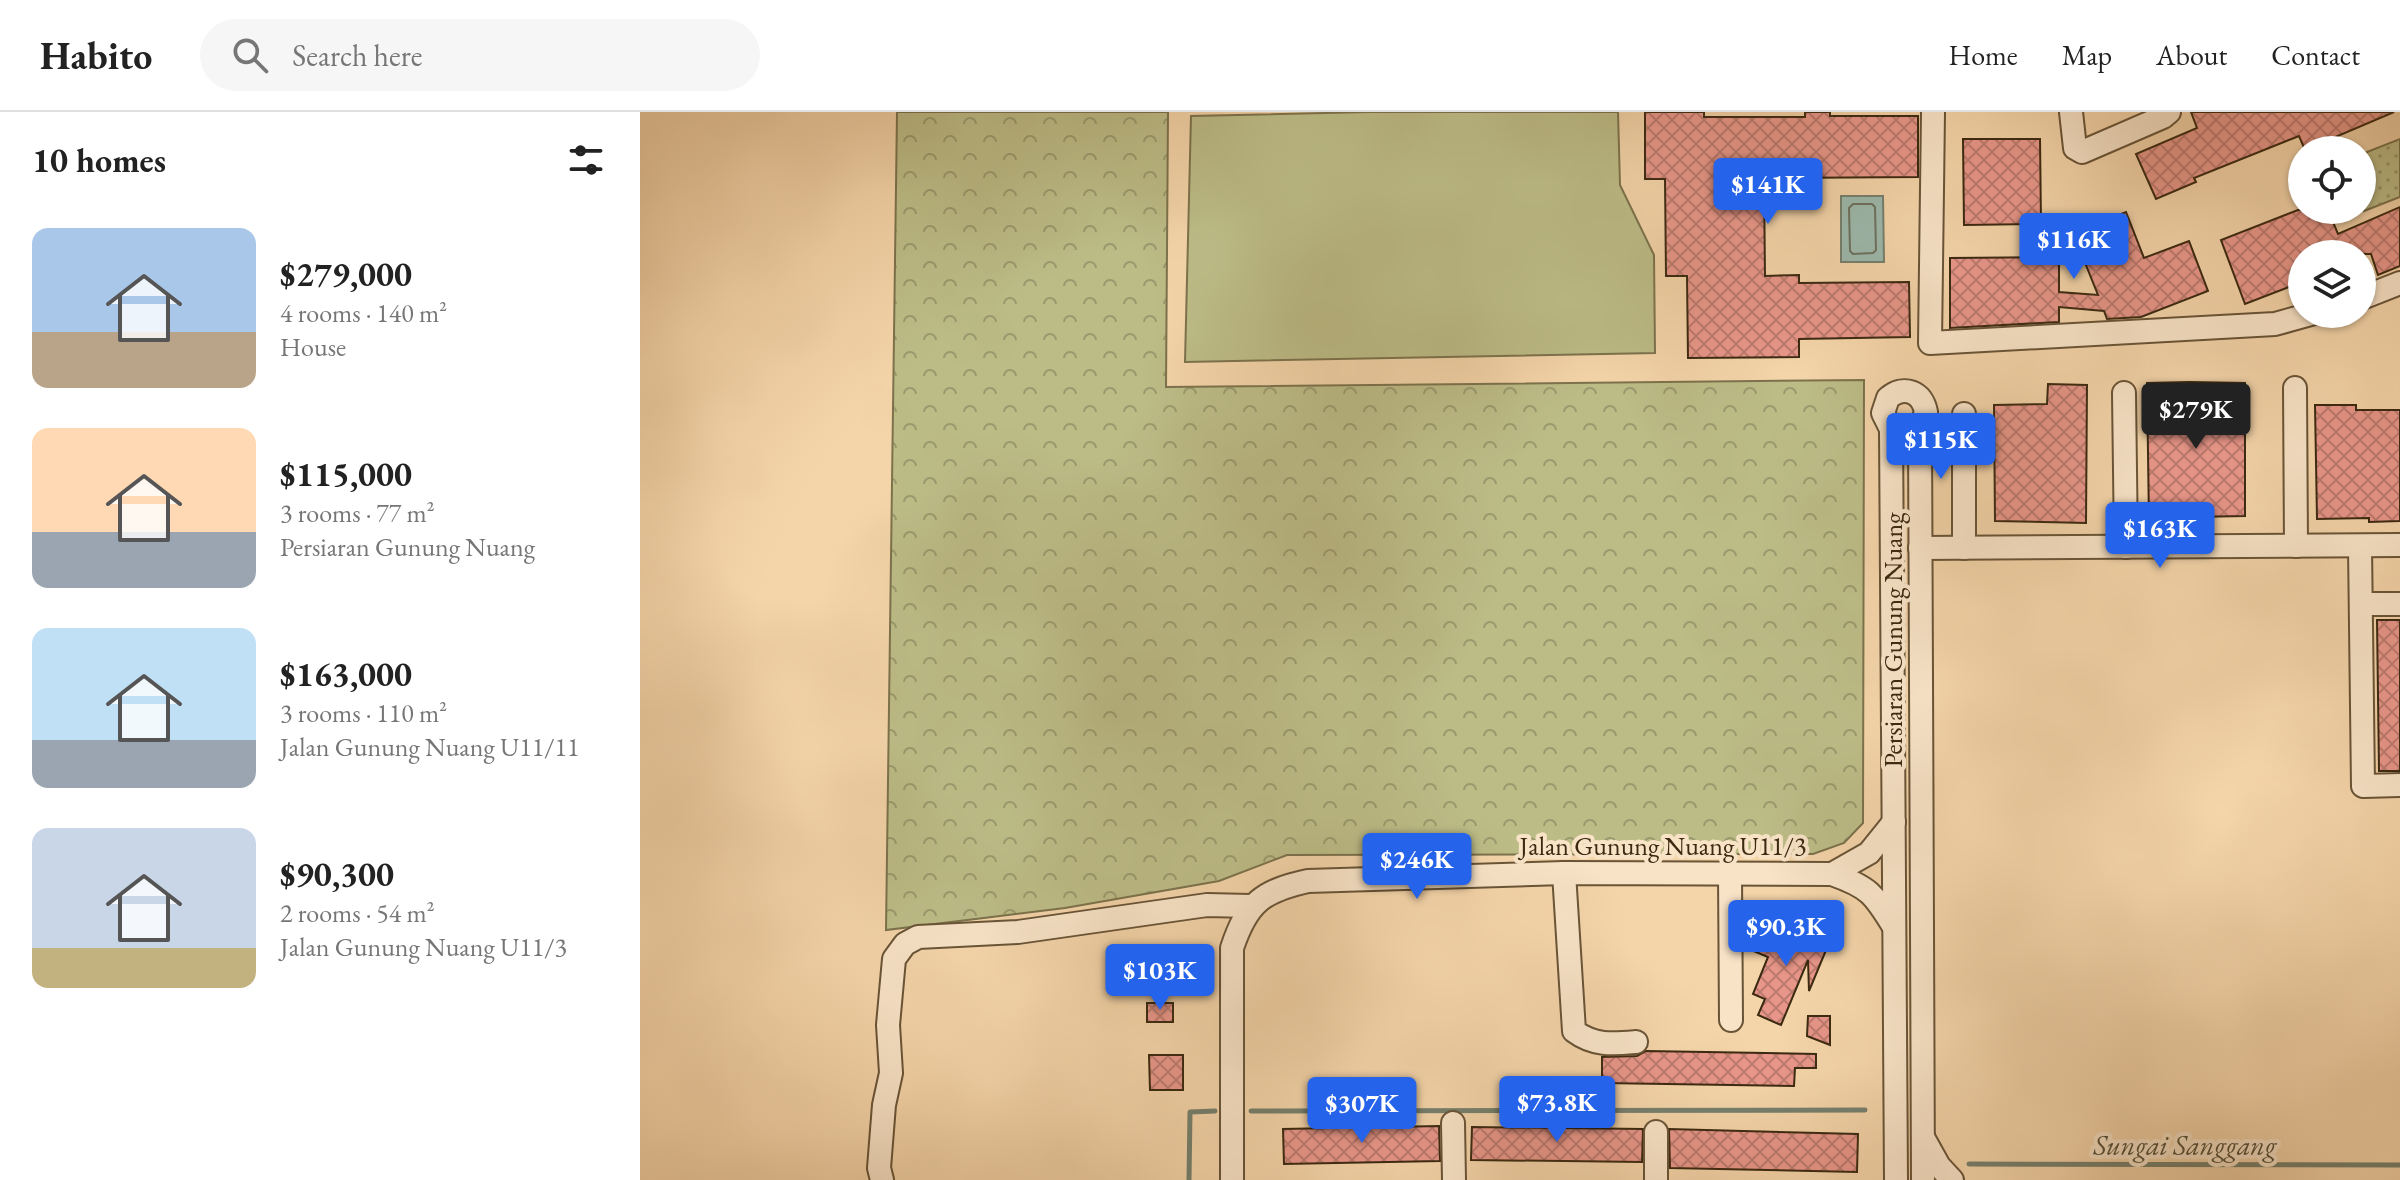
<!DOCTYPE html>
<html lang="en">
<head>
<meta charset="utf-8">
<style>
  body { margin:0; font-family:"EB Garamond",serif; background:#f6f6f6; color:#222; height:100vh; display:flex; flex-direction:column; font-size:30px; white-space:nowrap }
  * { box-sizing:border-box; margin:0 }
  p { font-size:26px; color:#767676 }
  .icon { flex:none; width:44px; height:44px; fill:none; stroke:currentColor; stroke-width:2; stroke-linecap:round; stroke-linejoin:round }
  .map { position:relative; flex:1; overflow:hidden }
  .sheet { display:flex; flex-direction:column; background:#fff; width:640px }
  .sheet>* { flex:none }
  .buttons { position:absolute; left:1648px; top:24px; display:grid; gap:16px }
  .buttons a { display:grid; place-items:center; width:88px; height:88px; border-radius:50%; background:#fff; box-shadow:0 2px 6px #0004; font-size:40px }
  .price { position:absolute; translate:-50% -68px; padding:0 18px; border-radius:8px; background:#2563eb; color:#fff; font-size:26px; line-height:52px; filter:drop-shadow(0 2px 4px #0008) }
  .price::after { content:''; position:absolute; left:50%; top:48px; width:24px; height:18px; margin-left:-12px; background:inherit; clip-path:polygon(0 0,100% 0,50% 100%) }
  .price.current { background:#222; color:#fff }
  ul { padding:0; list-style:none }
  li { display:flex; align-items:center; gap:24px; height:200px; padding:0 32px }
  li span { display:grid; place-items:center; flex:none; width:224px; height:160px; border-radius:16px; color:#555 }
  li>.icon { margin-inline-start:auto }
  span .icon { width:96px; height:96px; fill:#fffc; stroke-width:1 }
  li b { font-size:34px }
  h2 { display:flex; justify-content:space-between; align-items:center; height:96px; padding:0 32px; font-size:34px }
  header { display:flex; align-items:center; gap:48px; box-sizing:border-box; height:112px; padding:0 40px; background:#fff; border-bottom:2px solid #e0e0e0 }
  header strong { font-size:38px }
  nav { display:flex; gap:44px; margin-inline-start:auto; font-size:28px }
  .search { width:560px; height:72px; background:#f6f6f6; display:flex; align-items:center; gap:20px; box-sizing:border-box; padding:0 28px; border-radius:44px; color:#767676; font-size:30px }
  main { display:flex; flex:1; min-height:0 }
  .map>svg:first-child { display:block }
  .grass { fill:url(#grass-dots); stroke:#7c724c; stroke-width:2 }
  .forest { fill:url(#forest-crowns); stroke:#7c724c; stroke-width:2 }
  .garden { fill:#bcbc87; stroke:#7c724c; stroke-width:2 }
  .water { fill:#9cb8ab; stroke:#757f6d; stroke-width:2 }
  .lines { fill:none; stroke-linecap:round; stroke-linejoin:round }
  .shore { stroke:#6c705e; stroke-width:2 }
  .stream { stroke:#757f6d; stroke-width:5 }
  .building { fill:url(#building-cross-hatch); stroke:#3b2911; stroke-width:2 }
  .minor-casing { stroke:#695437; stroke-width:26 }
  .minor { stroke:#f8e3c7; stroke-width:22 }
  .labels { text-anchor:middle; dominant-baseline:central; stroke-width:8; stroke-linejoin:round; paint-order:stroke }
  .street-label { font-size:26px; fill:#3b2911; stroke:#f8e3c7 }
  .water-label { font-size:28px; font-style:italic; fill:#534d38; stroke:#f8e3c7 }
</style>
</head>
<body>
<header>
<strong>Habito</strong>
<div class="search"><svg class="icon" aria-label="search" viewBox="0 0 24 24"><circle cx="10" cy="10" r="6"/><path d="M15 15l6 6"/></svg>Search here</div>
<nav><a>Home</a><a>Map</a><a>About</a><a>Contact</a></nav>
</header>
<main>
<section class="sheet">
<h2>10 homes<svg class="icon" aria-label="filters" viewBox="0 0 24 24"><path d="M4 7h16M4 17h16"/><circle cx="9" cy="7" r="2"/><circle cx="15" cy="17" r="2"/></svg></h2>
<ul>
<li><span style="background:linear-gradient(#a9c7e8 65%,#b9a48a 0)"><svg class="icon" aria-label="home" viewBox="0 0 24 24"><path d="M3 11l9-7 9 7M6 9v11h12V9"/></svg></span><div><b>$279,000</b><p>4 rooms · 140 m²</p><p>House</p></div></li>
<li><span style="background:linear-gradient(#ffd9b3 65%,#9aa5b1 0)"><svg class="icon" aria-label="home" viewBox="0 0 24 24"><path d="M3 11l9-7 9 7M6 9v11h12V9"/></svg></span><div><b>$115,000</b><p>3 rooms · 77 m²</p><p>Persiaran Gunung Nuang</p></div></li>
<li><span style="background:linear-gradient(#bfe0f5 70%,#9aa5b1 0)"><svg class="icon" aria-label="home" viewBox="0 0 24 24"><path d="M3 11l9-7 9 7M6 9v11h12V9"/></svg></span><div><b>$163,000</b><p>3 rooms · 110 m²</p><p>Jalan Gunung Nuang U11/11</p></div></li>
<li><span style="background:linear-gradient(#c9d6e8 75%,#c2b280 0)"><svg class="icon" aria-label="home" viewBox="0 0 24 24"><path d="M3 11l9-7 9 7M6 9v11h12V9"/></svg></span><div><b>$90,300</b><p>2 rooms · 54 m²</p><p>Jalan Gunung Nuang U11/3</p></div></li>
</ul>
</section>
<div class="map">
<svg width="1760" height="1068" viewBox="0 0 1760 1068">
  <defs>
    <pattern id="grass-dots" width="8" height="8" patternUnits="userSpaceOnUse" patternTransform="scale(2)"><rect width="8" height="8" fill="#bcbc87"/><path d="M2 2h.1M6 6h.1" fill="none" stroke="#9a996d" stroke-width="1.8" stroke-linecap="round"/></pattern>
    <pattern id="forest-crowns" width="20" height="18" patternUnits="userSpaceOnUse" patternTransform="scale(2)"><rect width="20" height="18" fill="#bcbc87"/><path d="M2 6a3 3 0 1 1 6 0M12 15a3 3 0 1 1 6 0" fill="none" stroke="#9a996d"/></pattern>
    <pattern id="building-cross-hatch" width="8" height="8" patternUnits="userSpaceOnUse" patternTransform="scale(2)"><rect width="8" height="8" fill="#e89689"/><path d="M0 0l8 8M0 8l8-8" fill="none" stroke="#bd7a6f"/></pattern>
  </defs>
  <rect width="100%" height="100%" fill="#f4d4a9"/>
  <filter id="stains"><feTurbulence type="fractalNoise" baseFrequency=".0025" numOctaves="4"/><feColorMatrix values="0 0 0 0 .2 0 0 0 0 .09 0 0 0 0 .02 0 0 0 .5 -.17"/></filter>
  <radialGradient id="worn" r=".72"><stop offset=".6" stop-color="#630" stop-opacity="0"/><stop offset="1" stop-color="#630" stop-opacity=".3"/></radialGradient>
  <polygon class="grass" points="1760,27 1760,85 1724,99 1722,42"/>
  <polygon class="forest" points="257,0 528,0 526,275 1224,268 1223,711 1204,731 1173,742 647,743 579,769 425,796 246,818"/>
  <polygon class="garden" points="729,0 978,0 980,73 1014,143 1015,241 545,250 551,4"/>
  <polygon class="water" points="1201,84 1243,84 1244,150 1201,150"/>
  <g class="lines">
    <polygon class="shore" points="1213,92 1232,92 1235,95 1236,138 1233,141 1213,142 1210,139 1209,96"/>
    <g class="stream">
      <polyline points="611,999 1225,998"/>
      <polyline points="1329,1052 1760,1053"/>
      <polyline points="549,1068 550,1000 575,999"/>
    </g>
  </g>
  <g class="building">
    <polygon points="1005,0 1064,0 1064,5 1165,5 1165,0 1190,0 1190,4 1278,4 1278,65 1124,66 1125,164 1159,163 1159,171 1269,170 1270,225 1159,227 1159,245 1048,246 1047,164 1026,164 1025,67 1005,67"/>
    <polygon points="1551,0 1754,0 1665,38 1659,24 1554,66 1556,70 1516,87 1496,42 1557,16"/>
    <polygon points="1323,27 1400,27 1401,112 1324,113"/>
    <polygon points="1760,95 1760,154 1738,163 1731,142 1662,142 1662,170 1605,192 1581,128 1658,98 1688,98 1698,122"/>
    <polygon points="1486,100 1504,146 1549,129 1568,179 1501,205 1467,207 1464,199 1419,195 1419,210 1310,216 1310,146 1419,145 1419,180 1458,183 1433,121"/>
    <polygon points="1549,270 1605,271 1605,404 1551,405 1551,410 1509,410 1507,271"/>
    <polygon points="1408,272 1447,273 1446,411 1355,409 1354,293 1407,292"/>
    <polygon points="1675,293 1716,293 1716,298 1760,298 1760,409 1729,410 1729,406 1677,407"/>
    <polygon points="1737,508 1760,508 1760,659 1739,659"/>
    <polygon points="1145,812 1189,831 1169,879 1168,848 1141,913 1118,903 1125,887 1113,882 1128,845 1111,838 1119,819 1139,828"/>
    <rect x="507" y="891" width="26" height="19"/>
    <polygon points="1168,904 1190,904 1190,933 1167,924"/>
    <polygon points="1006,939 1176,942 1176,956 1155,956 1154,974 962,971 962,945 997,944"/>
    <polygon points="509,943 543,943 543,978 510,978"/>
    <polygon points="799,1014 800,1049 644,1052 643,1017"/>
    <polygon points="832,1015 1003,1017 1002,1050 831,1048"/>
    <polygon points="1029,1017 1218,1022 1217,1060 1030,1056"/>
  </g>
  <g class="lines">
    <defs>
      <g id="minor">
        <polyline points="1293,0 1290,231 1635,212 1671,202"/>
        <polyline points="1431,0 1435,36 1442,40 1523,5 1529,0"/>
        <polyline points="1722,186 1760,171"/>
        <polyline points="1655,276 1656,434"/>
        <polyline points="1484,281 1486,435"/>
        <polyline points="1324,302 1324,436"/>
        <polyline points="1720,434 1723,674 1760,673"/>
        <polyline points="1280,436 1760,433"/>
        <polyline points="1721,492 1760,492"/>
        <path d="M924,761L934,919C954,934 973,932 996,930"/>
        <polyline points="1090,762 1091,908"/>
        <polyline points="1192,762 1229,741 1254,710"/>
        <polyline points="813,1011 814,1068"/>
        <polyline points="1016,1020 1016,1068"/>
        <polyline points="1284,1027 1299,1054 1312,1068"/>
        <polyline points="242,1068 239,1056 244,993 251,961 248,913 254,847 265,832 278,825 378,820 567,793 610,794"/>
        <path d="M592,1068V836C607,791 622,779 668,769L924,761L1192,762C1229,775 1234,782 1254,815"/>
        <path d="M1256,1068L1251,317L1243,301L1248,286C1264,273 1282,279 1286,300L1280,316L1283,1068"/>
      </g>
    </defs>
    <use href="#minor" class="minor-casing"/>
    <use href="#minor" class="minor"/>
  </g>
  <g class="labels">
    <g class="street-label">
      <text transform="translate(1253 528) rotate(-90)">Persiaran Gunung Nuang</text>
      <text x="1023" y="734">Jalan Gunung Nuang U11/3</text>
    </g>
    <g class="water-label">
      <text x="1545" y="1033">Sungai Sanggang</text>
    </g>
  </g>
  <rect width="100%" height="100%" filter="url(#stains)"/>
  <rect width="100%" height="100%" fill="url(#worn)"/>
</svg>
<div class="buttons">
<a><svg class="icon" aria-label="locate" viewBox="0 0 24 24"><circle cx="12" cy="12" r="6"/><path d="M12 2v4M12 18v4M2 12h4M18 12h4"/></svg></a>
<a><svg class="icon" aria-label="layers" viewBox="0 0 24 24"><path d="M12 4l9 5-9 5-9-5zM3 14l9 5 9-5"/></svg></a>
</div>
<b class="price" style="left:1128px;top:114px">$141K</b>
<b class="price" style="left:1434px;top:169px">$116K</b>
<b class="price current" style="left:1556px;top:339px">$279K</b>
<b class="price" style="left:1301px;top:369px">$115K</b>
<b class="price" style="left:1520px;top:458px">$163K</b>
<b class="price" style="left:777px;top:789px">$246K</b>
<b class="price" style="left:1146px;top:856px">$90.3K</b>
<b class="price" style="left:520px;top:900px">$103K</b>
<b class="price" style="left:917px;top:1032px">$73.8K</b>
<b class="price" style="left:722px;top:1033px">$307K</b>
</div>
</main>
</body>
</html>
